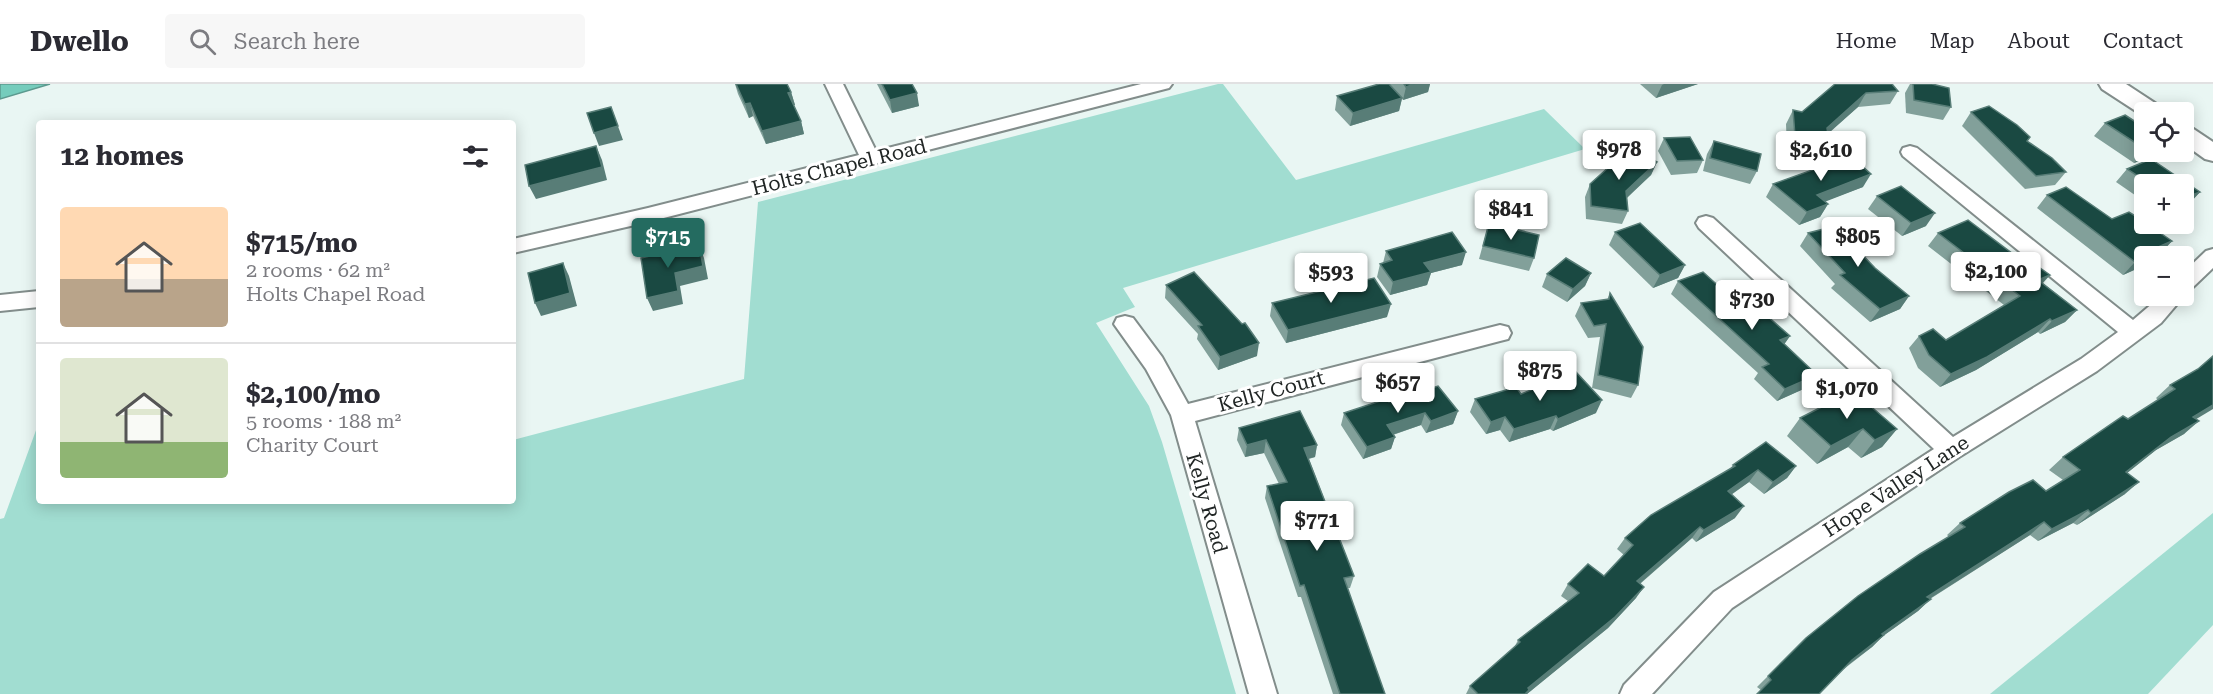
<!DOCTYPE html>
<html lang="en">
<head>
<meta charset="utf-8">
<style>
  body { margin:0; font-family:"Roboto Serif",serif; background:#f7f7f7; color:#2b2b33; height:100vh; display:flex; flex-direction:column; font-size:22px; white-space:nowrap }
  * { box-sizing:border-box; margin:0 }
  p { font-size:20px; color:#7c7c81 }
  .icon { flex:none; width:33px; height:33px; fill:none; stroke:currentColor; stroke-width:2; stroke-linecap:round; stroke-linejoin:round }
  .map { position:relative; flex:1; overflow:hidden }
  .drawer { position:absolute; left:36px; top:36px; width:480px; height:384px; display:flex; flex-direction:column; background:#fff; border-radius:6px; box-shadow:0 3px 15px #0003 }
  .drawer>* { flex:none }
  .tools { position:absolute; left:2134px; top:18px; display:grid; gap:12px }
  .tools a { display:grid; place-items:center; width:60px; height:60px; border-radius:6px; background:#fff; box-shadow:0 3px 15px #0003; font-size:30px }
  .price { position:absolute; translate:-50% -51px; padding:0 14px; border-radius:6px; background:#fff; color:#222; font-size:20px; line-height:39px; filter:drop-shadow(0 2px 3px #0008) }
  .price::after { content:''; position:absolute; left:50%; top:36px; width:18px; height:14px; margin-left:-9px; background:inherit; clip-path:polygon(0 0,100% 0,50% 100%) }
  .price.on { background:#246b60; color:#fff }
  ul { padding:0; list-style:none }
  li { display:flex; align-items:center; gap:18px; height:150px; padding:0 24px }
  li+li { border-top:2px solid #e1e1e2 }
  li span { display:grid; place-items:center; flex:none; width:168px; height:120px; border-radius:6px; color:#555 }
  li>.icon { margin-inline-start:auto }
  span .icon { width:72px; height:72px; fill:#fffc; stroke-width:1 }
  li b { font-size:26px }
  h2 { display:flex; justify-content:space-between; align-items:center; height:72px; padding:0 24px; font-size:26px }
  header { display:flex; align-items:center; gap:36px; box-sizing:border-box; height:84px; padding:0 30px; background:#fff; border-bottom:2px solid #e1e1e2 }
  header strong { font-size:28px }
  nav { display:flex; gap:33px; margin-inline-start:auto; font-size:21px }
  .search { width:420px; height:54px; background:#f7f7f7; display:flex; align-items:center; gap:15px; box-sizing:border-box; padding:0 21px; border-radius:6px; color:#7c7c81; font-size:22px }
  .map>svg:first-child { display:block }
  .green { fill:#a1ddd1 }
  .water { fill:#75ccbc; stroke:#5c9a8f; stroke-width:1.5 }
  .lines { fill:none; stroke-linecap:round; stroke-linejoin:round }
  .minor-casing { stroke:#828d8b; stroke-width:4 }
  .tertiary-casing { stroke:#828d8b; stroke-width:4 }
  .minor { fill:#fff; fill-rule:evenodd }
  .tertiary { fill:#fff; fill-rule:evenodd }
  .wall { fill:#82a09a }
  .shaded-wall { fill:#587d77 }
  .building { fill:#1a4942; stroke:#587d77; stroke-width:1.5 }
  .labels { text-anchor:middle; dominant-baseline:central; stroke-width:6; stroke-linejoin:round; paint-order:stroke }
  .street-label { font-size:20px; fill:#212625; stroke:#fff }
</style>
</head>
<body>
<header>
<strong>Dwello</strong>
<div class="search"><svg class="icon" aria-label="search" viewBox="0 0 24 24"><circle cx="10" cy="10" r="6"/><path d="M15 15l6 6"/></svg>Search here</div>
<nav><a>Home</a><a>Map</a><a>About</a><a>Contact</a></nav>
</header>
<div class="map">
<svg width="2213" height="610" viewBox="0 0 2213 610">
  <rect width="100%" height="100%" fill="#e9f6f3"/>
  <g class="green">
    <polygon points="1218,0 1223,0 1296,96 1544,25 1585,65 1123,204 1135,223 1096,239 1149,322 1162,358 1236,610 0,610 0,435 4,434 39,338 39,417 513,417 513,356 744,295 758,118"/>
    <polygon points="2213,429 2213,541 2148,610 1990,610"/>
  </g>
  <polygon class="water" points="0,0 50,0 0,15"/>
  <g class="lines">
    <defs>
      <g id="minor">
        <polygon points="825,0 843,0 876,67 1141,0 1172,0 1169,4 648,138 513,169 513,155 648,124 859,71"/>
        <polygon points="1910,62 1917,64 2133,236 2161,212 2184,212 2161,239 2097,287 1959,373 1732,524 1652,610 1620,610 1624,601 1714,508 1934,365 1699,144 1696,139 1699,134 1706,132 1713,134 1953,353 2081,275 2118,248 1903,72 1901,68 1903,64"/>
        <polygon points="2213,165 2213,184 2191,205 2184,208 2184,188 2206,167"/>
        <polygon points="39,207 39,223 0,227 0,211"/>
        <polygon points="1125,232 1133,234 1162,273 1188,320 1500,241 1508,243 1511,249 1508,255 1500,257 1195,337 1277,610 1249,610 1171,331 1146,285 1114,240 1117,234"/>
      </g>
      <g id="tertiary">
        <polygon points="2099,0 2126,0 2161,23 2165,28 2145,28 2145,33 2102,5"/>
        <polygon points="2184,41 2192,44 2213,58 2213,77 2205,75 2184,60"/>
      </g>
    </defs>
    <use href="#minor" class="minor-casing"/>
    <use href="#tertiary" class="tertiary-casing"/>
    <use href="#minor" class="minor"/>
    <use href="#tertiary" class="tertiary"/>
  </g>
  <g class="wall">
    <polygon points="735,0 791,8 795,21 793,21 801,37 804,50 766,60 753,32 749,34 738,10"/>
    <polygon points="877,0 912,0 919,22 892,29"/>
    <polygon points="1379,0 1430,0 1428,8 1403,16 1402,15 1399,27 1350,42 1335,26 1337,12"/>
    <polygon points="1640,0 1698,0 1656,14"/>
    <polygon points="1835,0 1898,7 1890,20 1858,23 1828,49 1829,58 1821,71 1787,65 1786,40 1793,26 1802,28"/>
    <polygon points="1910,0 1932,0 1951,23 1943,36 1906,29 1905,9"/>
    <polygon points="1971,28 2027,57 2066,88 2055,101 2025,105 1962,42"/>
    <polygon points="2105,39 2145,44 2145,68 2157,68 2154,71 2134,79 2094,52"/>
    <polygon points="1664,54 1703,76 1697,89 1671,91 1658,67"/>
    <polygon points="1714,57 1757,87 1750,100 1703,87 1707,70"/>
    <polygon points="2151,75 2200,108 2188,121 2184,122 2184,100 2145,100 2145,118 2116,98 2127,85"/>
    <polygon points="1657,78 1651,91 1627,114 1628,127 1622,140 1586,135 1585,113 1590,100"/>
    <polygon points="1773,100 1863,103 1825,117 1828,120 1820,133 1799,141 1766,113"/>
    <polygon points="2047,111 2112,135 2172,157 2160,170 2145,172 2145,180 2143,182 2123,191 2037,124"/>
    <polygon points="1877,112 1926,142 1902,152 1868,125"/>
    <polygon points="1489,139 1534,174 1529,187 1479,175"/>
    <polygon points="1615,148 1685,181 1678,194 1653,204 1609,161"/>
    <polygon points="1808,149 1909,212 1900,225 1870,238 1831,204 1835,200 1800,162"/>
    <polygon points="1938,149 2025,179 2050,191 2043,199 2077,226 2065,238 2040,250 2038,248 1976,286 1940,303 1918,284 1909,264 1919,252 1946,256 2004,221 1928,162"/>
    <polygon points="1386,167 1462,181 1431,189 1427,201 1390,211 1377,193 1380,180 1383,179"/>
    <polygon points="1591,189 1585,202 1567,218 1542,203 1547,190"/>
    <polygon points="1678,197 1745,226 1790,252 1784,260 1817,291 1808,303 1777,317 1754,295 1758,289 1671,210"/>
    <polygon points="1166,201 1257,272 1218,286 1197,255 1198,250 1165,214"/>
    <polygon points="1610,209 1638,301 1631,314 1592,304 1600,253 1588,254 1575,232 1581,219 1607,216"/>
    <polygon points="1272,219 1387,233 1286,259 1270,232"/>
    <polygon points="2198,285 2196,335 2184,350 2156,366 2127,389 2125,410 2077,441 2073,439 2038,457 2030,451 1930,515 1918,527 1883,552 1872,563 1844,585 1761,606 1757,603 1806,554 1949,453 1947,451 1960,439 2046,407 2063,396 2049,386 2063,373 2128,335 2158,316 2156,314 2170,301"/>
    <polygon points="1521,310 1596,329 1553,347 1550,345 1509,358 1500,346 1486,350 1470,328 1475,315"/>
    <polygon points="1389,318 1458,327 1453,340 1426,349 1421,341 1393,351 1395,353 1391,365 1363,375 1341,341 1344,329"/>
    <polygon points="1800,334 1897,345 1882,363 1861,374 1848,363 1817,380 1787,352"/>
    <polygon points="1239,344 1317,361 1315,373 1309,375 1354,492 1350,504 1347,504 1385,610 1333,610 1301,513 1298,513 1265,414 1267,402 1279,400 1264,369 1245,373 1237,356"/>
    <polygon points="1733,381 1796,382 1787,394 1764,410 1749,398 1731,411 1735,434 1696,458 1692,454 1640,500 1636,514 1608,544 1527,610 1466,610 1470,602 1514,564 1518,556 1568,517 1561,512 1568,500 1604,492 1624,471 1617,465 1625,454 1730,385"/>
  </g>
  <g class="shaded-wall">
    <polygon points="1414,0 1430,0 1428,8 1403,16 1406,3"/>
    <polygon points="1664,0 1698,0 1656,14 1662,1"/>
    <polygon points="791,8 795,21 791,22 788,9"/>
    <polygon points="917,9 919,22 892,29 890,16"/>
    <polygon points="1866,9 1858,23 1820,57 1827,44"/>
    <polygon points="1402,14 1399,27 1350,42 1353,29"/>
    <polygon points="750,19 753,32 749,34 745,20"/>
    <polygon points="611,23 623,56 599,62 594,49"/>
    <polygon points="801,37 804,50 766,60 762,47"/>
    <polygon points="596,62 602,76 607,96 536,115 529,102"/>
    <polygon points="2145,66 2145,68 2157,68 2154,71 2134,79"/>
    <polygon points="1657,78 1651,91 1620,120 1626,107"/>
    <polygon points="1871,90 1863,103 1809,124 1817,111"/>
    <polygon points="2200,108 2188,121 2184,122 2184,114"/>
    <polygon points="1828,120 1820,133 1799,141 1807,128"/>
    <polygon points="1935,129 1926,142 1902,152 1911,139"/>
    <polygon points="2172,157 2160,170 2153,172 2145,172 2151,166"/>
    <polygon points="699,161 704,174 708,195 680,202 683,220 653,227 647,214 675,189"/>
    <polygon points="1466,168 1462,181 1431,189 1427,201 1390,211 1393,198 1424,179"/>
    <polygon points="2145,173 2145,180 2143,182 2123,191 2135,178"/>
    <polygon points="563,179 569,192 577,222 541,232 535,219"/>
    <polygon points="1685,181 1678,194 1653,204 1660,191"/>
    <polygon points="1591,189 1585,202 1567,218 1573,205"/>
    <polygon points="2050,191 2038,204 2038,196"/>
    <polygon points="1909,212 1900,225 1870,238 1880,225"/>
    <polygon points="1391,220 1387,233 1286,259 1288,246"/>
    <polygon points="2077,226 2065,238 2040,250 2052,237"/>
    <polygon points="2050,235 2038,248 1976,286 1940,303 1951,290"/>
    <polygon points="1790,252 1781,265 1780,256"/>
    <polygon points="1259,259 1257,272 1218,286 1220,273"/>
    <polygon points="1817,291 1808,303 1777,317 1785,305"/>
    <polygon points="1602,316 1596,329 1553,347 1558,335"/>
    <polygon points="2213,321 2213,325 2178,346 2193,333"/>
    <polygon points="1458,327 1453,340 1426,349 1431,337"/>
    <polygon points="1425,329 1421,341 1383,354 1387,341"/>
    <polygon points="1556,332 1550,345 1509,358 1514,345"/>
    <polygon points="1505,333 1500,346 1486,350 1491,338"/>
    <polygon points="2199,337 2184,350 2156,366 2112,401 2126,388 2171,353"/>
    <polygon points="1863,345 1848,363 1817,380 1831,362"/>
    <polygon points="1897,345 1882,363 1861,374 1875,356"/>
    <polygon points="1395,353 1391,365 1363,375 1367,363"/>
    <polygon points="1266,356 1264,369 1245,373 1247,361"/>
    <polygon points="1317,361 1315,373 1302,376 1304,364"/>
    <polygon points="1796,382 1787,394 1764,410 1773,398"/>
    <polygon points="1758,386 1749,398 1719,419 1728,407"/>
    <polygon points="2139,398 2125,410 2077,441 2091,429"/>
    <polygon points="1744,422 1735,434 1696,458 1704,446"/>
    <polygon points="2088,426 2073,439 2038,457 2052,445"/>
    <polygon points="2044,438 2030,451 1915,524 1927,513"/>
    <polygon points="1700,443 1692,454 1629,509 1637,497"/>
    <polygon points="1644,503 1636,514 1608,544 1527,610 1524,610 1528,604"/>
    <polygon points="1931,515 1918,527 1883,552 1872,563 1840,587 1882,550"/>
  </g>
  <g class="building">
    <polygon points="736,0 787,0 791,8 788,9 801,37 762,47 750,19 745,20"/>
    <polygon points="882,0 912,0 917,9 890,16"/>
    <polygon points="1379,0 1389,0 1402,14 1353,29 1337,12"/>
    <polygon points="1404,0 1414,0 1406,3"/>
    <polygon points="1835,0 1892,0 1898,7 1866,9 1827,44 1829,58 1795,52 1793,26 1802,28"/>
    <polygon points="1913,0 1932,0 1949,4 1951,23 1914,16"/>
    <polygon points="1989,22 2017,41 2030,53 2027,57 2052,74 2066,88 2036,92 1971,28"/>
    <polygon points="611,23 618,42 594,49 587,29"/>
    <polygon points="2125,31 2145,44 2145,65 2105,39"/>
    <polygon points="1690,53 1703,76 1677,77 1664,54"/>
    <polygon points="1714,57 1761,70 1757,87 1710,74"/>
    <polygon points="596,62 602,83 529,102 525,81"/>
    <polygon points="1630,64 1657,78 1626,107 1628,127 1591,122 1590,100"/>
    <polygon points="1851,72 1871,90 1817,111 1828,120 1807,128 1773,100"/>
    <polygon points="2151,75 2200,108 2184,114 2184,100 2150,100 2127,85"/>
    <polygon points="1901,102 1935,129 1911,139 1877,112"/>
    <polygon points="2066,103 2112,135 2129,128 2145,138 2145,140 2147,140 2172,157 2151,166 2156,169 2135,178 2047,111"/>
    <polygon points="1968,136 2025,179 2030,177 2050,191 2038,196 2077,226 2052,237 2050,235 1987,273 1951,290 1929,271 1919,252 1933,245 1946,256 2020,212 1938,149"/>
    <polygon points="1489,139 1539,151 1534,174 1483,162"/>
    <polygon points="1640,139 1685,181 1660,191 1615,148"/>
    <polygon points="1835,142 1875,184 1909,212 1880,225 1840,191 1845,189 1808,149"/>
    <polygon points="1452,148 1466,168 1424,179 1431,188 1393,198 1380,180 1392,176 1386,167"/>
    <polygon points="699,161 703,182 675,189 678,207 647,214 641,174"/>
    <polygon points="1566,174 1591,189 1573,205 1547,190"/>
    <polygon points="563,179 570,209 535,219 528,189"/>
    <polygon points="1194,188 1242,240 1245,239 1259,259 1220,273 1198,242 1202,241 1166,201"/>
    <polygon points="1703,188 1745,226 1756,222 1790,252 1780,256 1817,291 1785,305 1762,283 1769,280 1678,197"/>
    <polygon points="1374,194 1391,220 1288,246 1272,219"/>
    <polygon points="1610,209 1643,263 1638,301 1598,291 1606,240 1594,242 1581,219 1609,215"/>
    <polygon points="2213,272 2213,321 2193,333 2199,337 2171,353 2126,388 2139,398 2091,429 2088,426 2052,445 2044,438 1927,513 1931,515 1882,550 1884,551 1852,576 1819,610 1757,610 1771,596 1768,592 1806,554 1858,512 1920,470 1965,443 1960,439 2009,408 2033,396 2046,407 2080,386 2063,373 2123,332 2128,335 2175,305 2170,301 2198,285"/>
    <polygon points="1576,288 1602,316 1558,335 1556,332 1514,345 1505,333 1491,338 1475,315 1516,303 1521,310"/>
    <polygon points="1438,302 1458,327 1431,337 1425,329 1387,341 1395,353 1367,363 1344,329 1386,315 1389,318"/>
    <polygon points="1853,307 1897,345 1875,356 1863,345 1831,362 1800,334"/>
    <polygon points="1300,327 1317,361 1304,364 1354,492 1344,494 1385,610 1340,610 1304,501 1300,502 1267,402 1287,398 1266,356 1247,361 1239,344"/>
    <polygon points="1766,358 1796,382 1773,398 1758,386 1728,407 1744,422 1704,446 1700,443 1637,497 1644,503 1615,533 1528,604 1529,606 1525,610 1478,610 1470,602 1520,558 1518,556 1579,509 1568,500 1588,480 1604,492 1633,461 1625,454 1651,431 1735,382 1733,381"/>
  </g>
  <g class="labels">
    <g class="street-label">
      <text transform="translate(839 83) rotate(-14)">Holts Chapel Road</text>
      <text transform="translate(1271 307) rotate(-15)">Kelly Court</text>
      <text transform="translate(1896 402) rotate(-33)">Hope Valley Lane</text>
      <text transform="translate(1207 419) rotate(74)">Kelly Road</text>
    </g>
  </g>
</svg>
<div class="tools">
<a><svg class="icon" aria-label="locate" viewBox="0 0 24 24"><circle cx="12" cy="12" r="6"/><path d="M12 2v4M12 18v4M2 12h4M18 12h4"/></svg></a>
<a>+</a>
<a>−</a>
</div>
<b class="price" style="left:1619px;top:97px">$978</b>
<b class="price" style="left:1821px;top:98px">$2,610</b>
<b class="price" style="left:1511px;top:157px">$841</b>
<b class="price" style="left:1858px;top:184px">$805</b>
<b class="price on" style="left:668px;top:185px">$715</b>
<b class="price" style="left:1996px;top:219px">$2,100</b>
<b class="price" style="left:1331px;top:220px">$593</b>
<b class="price" style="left:1752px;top:247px">$730</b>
<b class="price" style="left:1540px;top:318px">$875</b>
<b class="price" style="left:1398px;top:330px">$657</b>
<b class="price" style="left:1847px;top:336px">$1,070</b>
<b class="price" style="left:1317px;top:468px">$771</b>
<section class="drawer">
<h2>12 homes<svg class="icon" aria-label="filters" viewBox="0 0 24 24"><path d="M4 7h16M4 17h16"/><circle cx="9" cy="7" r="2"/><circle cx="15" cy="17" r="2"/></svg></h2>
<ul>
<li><span style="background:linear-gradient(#ffd9b3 60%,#b9a48a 0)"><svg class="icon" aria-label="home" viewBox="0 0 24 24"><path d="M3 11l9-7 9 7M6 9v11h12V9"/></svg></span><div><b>$715/mo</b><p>2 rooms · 62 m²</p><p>Holts Chapel Road</p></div></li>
<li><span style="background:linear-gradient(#dfe7d0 70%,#8fb573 0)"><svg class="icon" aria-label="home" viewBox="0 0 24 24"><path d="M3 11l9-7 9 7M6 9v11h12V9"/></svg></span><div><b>$2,100/mo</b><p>5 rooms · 188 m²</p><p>Charity Court</p></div></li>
</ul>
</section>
</div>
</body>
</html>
